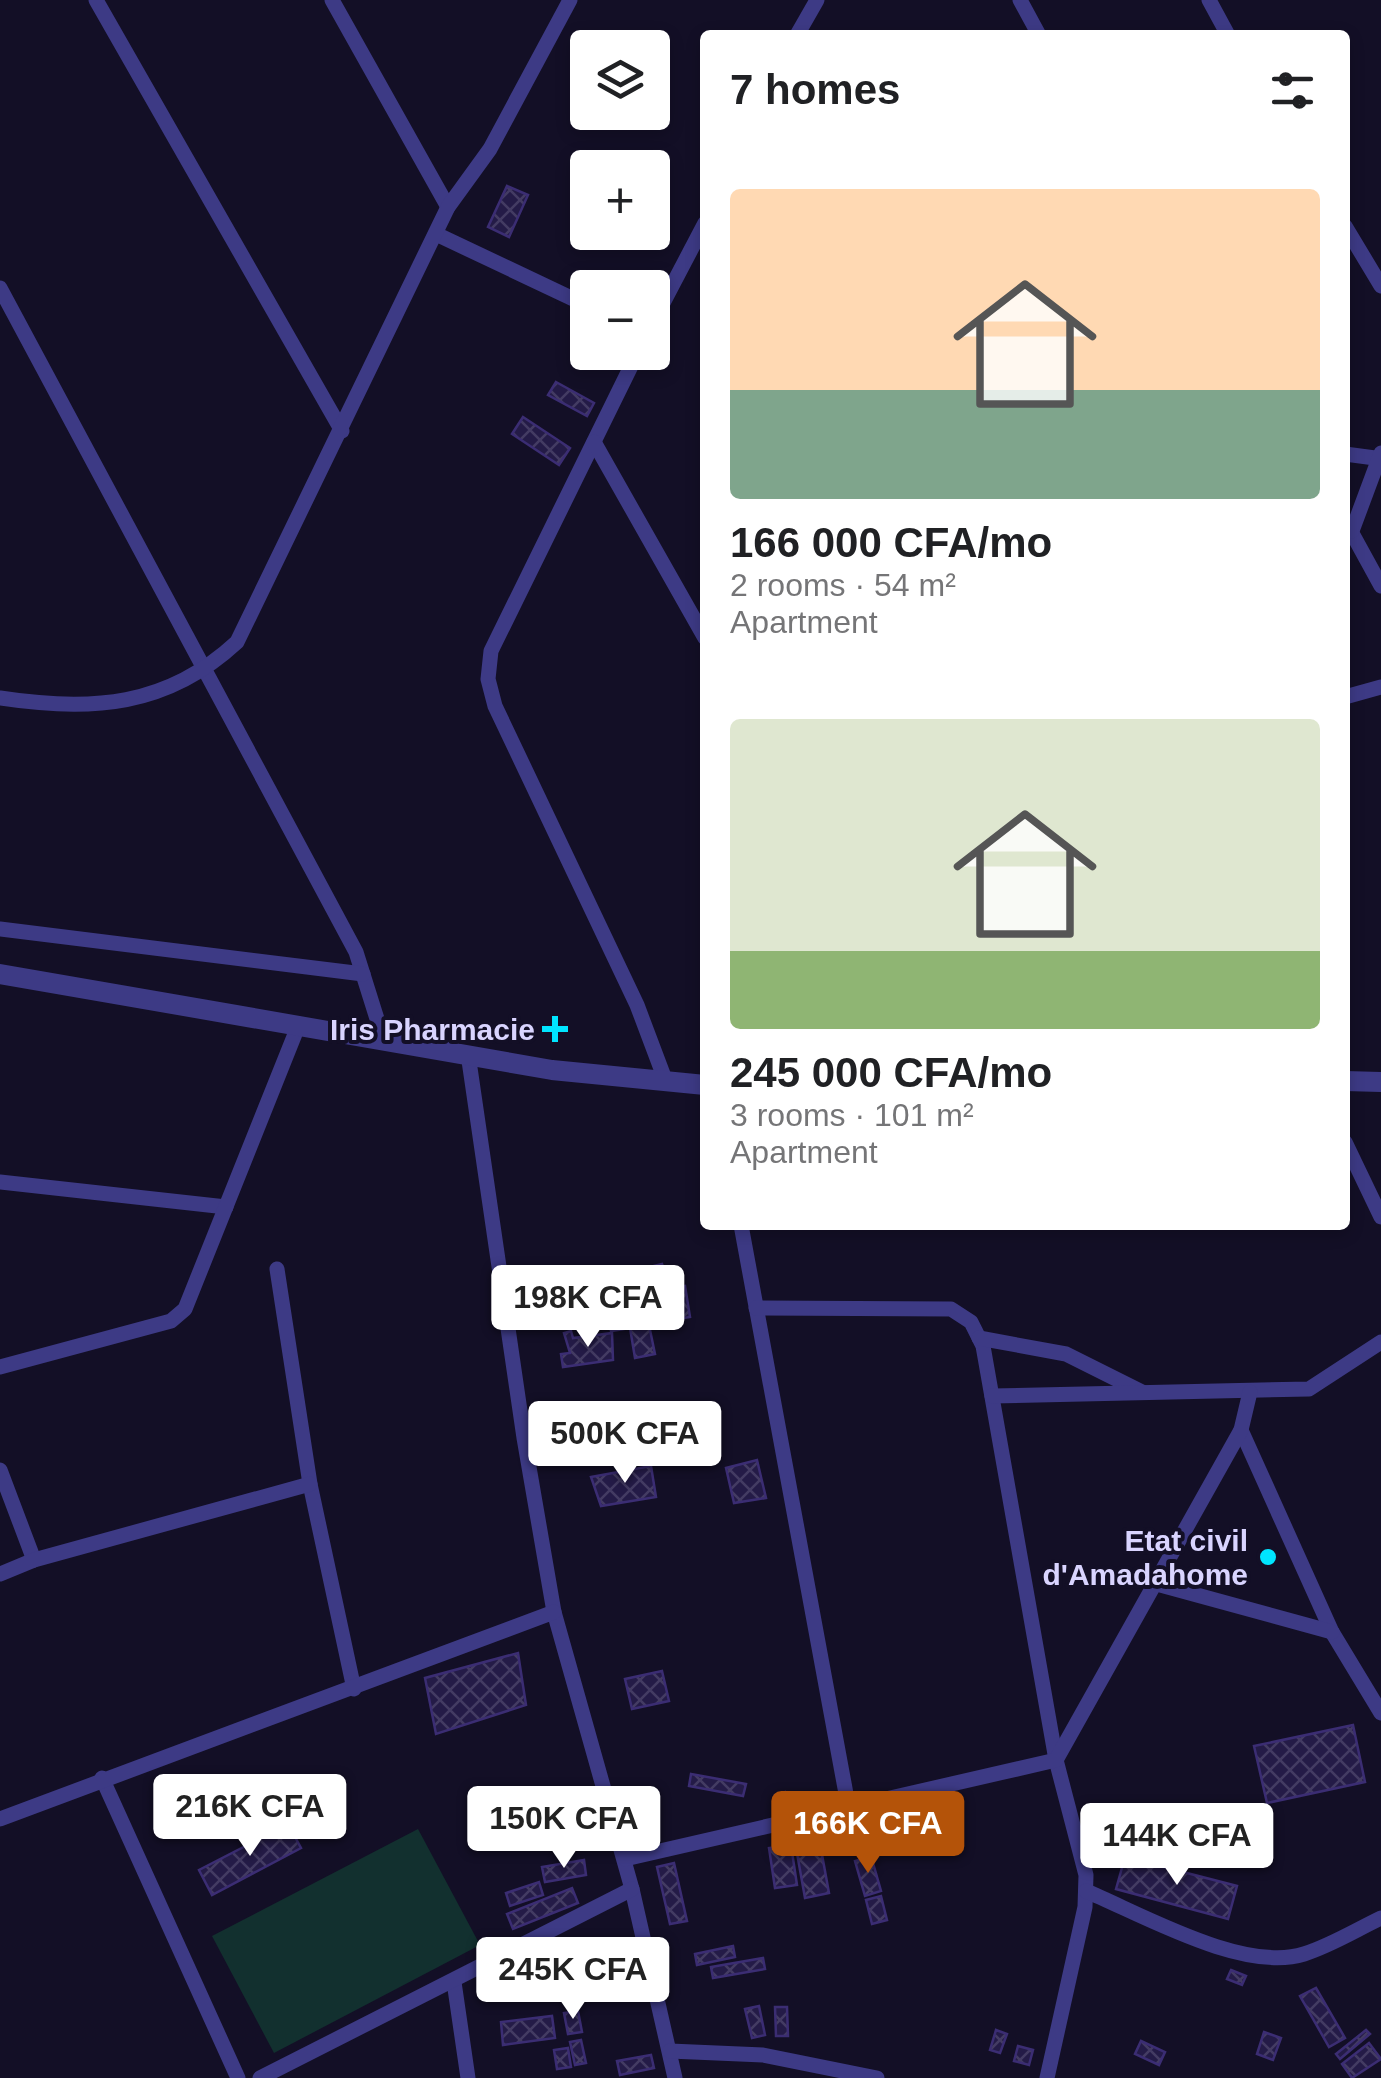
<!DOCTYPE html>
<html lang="en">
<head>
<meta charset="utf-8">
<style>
  body { margin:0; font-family:Helvetica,sans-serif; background:#f2f2f2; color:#202124; height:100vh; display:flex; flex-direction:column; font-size:38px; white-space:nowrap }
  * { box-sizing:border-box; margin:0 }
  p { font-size:32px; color:#757577 }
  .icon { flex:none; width:55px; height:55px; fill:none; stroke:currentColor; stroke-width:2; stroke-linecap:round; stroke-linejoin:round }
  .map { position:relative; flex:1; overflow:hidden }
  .panel { position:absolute; left:700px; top:30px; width:650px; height:1200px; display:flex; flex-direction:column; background:#fff; border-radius:10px; box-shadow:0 5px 15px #0003 }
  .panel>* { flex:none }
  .fabs { position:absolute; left:570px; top:30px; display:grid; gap:20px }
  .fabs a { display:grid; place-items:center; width:100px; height:100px; border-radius:10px; background:#fff; box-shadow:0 5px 15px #0003; font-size:50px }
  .price { position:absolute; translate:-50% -85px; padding:0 22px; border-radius:10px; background:#fff; color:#222; font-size:32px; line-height:65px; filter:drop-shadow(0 2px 5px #0008) }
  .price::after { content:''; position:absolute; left:50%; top:60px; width:30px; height:22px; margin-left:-15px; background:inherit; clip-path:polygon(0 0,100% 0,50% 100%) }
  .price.selected { background:#b45309; color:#fff }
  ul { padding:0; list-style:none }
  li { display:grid; align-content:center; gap:20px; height:530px; padding:0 30px }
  li span { display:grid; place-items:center; height:310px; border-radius:10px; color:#555 }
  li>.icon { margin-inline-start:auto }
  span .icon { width:180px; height:180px; fill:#fffc; stroke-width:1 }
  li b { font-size:42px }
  h2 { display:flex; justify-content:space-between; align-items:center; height:120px; padding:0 30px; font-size:42px }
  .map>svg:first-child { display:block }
  .garden { fill:#12302f }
  .building { fill:url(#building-cross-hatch); stroke:#3b2d73; stroke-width:2.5 }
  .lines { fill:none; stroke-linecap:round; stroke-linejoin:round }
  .minor { stroke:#3d3a85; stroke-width:15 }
  .tertiary { stroke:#3d3a85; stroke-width:20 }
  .poi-dot { fill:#00e5ff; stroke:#130f26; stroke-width:4 }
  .labels { text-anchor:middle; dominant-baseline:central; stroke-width:8; stroke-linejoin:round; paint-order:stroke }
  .poi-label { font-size:30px; font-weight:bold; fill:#d9d4ff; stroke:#130f26; text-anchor:end }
</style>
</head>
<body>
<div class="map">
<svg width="1381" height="2078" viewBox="0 0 1381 2078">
  <defs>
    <pattern id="building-cross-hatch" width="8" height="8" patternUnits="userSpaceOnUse" patternTransform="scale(2.5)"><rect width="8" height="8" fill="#241b47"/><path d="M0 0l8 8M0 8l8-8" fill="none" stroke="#433b63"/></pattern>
  </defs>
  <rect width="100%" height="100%" fill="#130f26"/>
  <polygon class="garden" points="418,1829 480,1945 274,2053 212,1936"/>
  <g class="building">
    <polygon points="507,186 528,195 509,237 488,227"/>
    <polygon points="556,382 594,403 587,416 548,395"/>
    <polygon points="523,417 570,448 559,465 512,434"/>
    <polygon points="662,1264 665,1273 675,1272 679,1285 652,1290 646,1268"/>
    <polygon points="685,1286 690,1317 652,1323 647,1292"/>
    <polygon points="643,1296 655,1354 635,1358 630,1328 611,1331 605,1303"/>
    <polygon points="571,1331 573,1338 612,1333 613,1360 563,1367 561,1354 570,1353 564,1333"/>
    <polygon points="757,1460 766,1498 734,1503 726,1468"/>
    <polygon points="651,1466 656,1497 601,1506 591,1477"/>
    <polygon points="518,1653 526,1705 436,1734 425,1678"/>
    <polygon points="662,1671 669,1701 632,1709 625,1679"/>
    <polygon points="1353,1725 1365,1782 1267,1803 1254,1746"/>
    <polygon points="691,1774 746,1784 743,1796 689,1786"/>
    <polygon points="785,1792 788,1800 777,1804 775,1795"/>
    <polygon points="288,1824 301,1848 212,1895 199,1870"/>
    <polygon points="819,1838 829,1893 805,1898 795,1842"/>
    <polygon points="791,1845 797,1885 775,1888 769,1848"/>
    <polygon points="871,1856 881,1891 865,1896 855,1861"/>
    <polygon points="1125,1857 1237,1886 1228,1919 1116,1889"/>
    <polygon points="584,1860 586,1875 545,1882 542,1867"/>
    <polygon points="674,1863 687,1921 670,1924 657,1867"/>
    <polygon points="539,1882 543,1895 510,1906 506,1893"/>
    <polygon points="572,1888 578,1903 513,1929 507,1914"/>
    <polygon points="881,1896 887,1920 872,1924 866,1900"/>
    <polygon points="733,1946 735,1957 697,1965 695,1954"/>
    <polygon points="763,1958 765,1969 713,1978 711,1967"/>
    <polygon points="1231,1970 1246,1976 1242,1985 1227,1979"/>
    <polygon points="639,1973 642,1984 632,1987 628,1976"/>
    <polygon points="625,1974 629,1986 609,1993 605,1980"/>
    <polygon points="604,1986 606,1994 595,1997 592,1989"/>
    <polygon points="1316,1988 1345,2038 1329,2047 1300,1996"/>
    <polygon points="759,2006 765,2035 752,2038 745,2009"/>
    <polygon points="775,2007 787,2007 788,2036 776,2036"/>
    <polygon points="578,2011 582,2032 568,2034 564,2013"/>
    <polygon points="552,2016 555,2038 503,2045 501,2022"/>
    <polygon points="996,2030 1007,2034 1000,2053 990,2050"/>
    <polygon points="1366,2030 1370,2034 1340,2059 1336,2054"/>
    <polygon points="1264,2032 1281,2038 1273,2060 1257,2054"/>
    <polygon points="581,2040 586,2063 575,2065 570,2042"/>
    <polygon points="1141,2041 1165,2052 1159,2065 1135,2054"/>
    <polygon points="1369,2043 1381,2059 1352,2078 1342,2064"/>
    <polygon points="1018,2046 1033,2050 1029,2065 1014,2061"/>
    <polygon points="568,2048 571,2067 557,2069 554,2050"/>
    <polygon points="651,2055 654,2068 620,2075 617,2061"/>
  </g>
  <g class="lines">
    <g class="minor">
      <polyline points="96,0 342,431"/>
      <polyline points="332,0 448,207"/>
      <polyline points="1020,0 1039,35"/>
      <polyline points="1209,0 1228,35"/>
      <polyline points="797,35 817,0"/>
      <polyline points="1345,226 1381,286"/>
      <polyline points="436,234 588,306"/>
      <polyline points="0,288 356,952 383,1038"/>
      <polyline points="652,324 705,223"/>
      <polyline points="638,352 491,651 488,679 495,706 637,1005 666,1082"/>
      <polyline points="594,442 705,638"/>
      <polyline points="1345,454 1375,458"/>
      <polyline points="1347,524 1381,586"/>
      <polyline points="1352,531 1381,453"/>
      <polyline points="1345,697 1381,687"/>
      <path d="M0,698C91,712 167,707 237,642L448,207L490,149L570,0"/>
      <polyline points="0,929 363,974"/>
      <polyline points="468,1054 524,1438 554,1612 632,1889 675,2078"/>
      <polyline points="1345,1142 1381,1217"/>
      <polyline points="0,1182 226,1207"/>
      <polyline points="741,1225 849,1810"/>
      <polyline points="277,1269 310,1484 354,1689"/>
      <polyline points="756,1308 951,1309 971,1322 983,1346 1056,1760 1086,1875 1085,1907 1047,2078"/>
      <polyline points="979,1338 1066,1354 1142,1392"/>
      <polyline points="0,1367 171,1321 185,1309 299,1024"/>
      <polyline points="992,1396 1309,1389 1381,1342"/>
      <polyline points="1241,1430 1332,1632 1381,1713"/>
      <polyline points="0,1470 34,1560"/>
      <polyline points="0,1574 34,1560 310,1484"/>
      <polyline points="1153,1583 1332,1632"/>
      <polyline points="102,1778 238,2078"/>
      <polyline points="0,1819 554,1612"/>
      <polyline points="625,1859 1056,1760 1241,1430 1250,1392"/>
      <path d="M1086,1891C1143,1915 1244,1973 1304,1954C1330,1946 1356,1930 1381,1918"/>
      <polyline points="454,1982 468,2078"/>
      <polyline points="670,2051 763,2055 877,2078"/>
      <polyline points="260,2078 632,1889"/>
    </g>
    <g class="tertiary">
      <polyline points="0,974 552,1070 705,1085"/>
      <polyline points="1345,1081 1381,1082"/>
    </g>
  </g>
  <g class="poi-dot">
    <path d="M550 1014h10v10h10v10h-10v10h-10v-10h-10v-10h10z"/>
    <circle cx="1268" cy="1557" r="10"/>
  </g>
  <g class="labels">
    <g class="poi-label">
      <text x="535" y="1029">Iris Pharmacie</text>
      <text x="1248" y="1540">Etat civil<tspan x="1248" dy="34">d'Amadahome</tspan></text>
    </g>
  </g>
</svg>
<div class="fabs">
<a><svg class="icon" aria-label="layers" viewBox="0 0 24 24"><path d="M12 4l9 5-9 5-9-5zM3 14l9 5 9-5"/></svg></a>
<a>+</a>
<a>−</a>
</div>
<b class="price" style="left:588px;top:1350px">198K CFA</b>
<b class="price" style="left:625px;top:1486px">500K CFA</b>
<b class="price" style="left:250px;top:1859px">216K CFA</b>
<b class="price" style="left:564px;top:1871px">150K CFA</b>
<b class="price selected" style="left:868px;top:1876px">166K CFA</b>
<b class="price" style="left:1177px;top:1888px">144K CFA</b>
<b class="price" style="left:573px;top:2022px">245K CFA</b>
<section class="panel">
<h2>7 homes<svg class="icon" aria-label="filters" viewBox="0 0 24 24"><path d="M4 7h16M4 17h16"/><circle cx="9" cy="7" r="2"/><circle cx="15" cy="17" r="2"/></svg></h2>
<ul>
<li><span style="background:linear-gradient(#ffd9b3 65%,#7fa58c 0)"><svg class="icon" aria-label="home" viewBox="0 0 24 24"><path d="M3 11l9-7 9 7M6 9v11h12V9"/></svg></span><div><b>166 000 CFA/mo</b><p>2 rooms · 54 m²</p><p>Apartment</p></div></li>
<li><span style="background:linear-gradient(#dfe7d0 75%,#8fb573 0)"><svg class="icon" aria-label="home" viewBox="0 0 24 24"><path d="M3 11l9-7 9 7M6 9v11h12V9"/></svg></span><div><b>245 000 CFA/mo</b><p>3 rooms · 101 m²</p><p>Apartment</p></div></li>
</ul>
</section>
</div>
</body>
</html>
